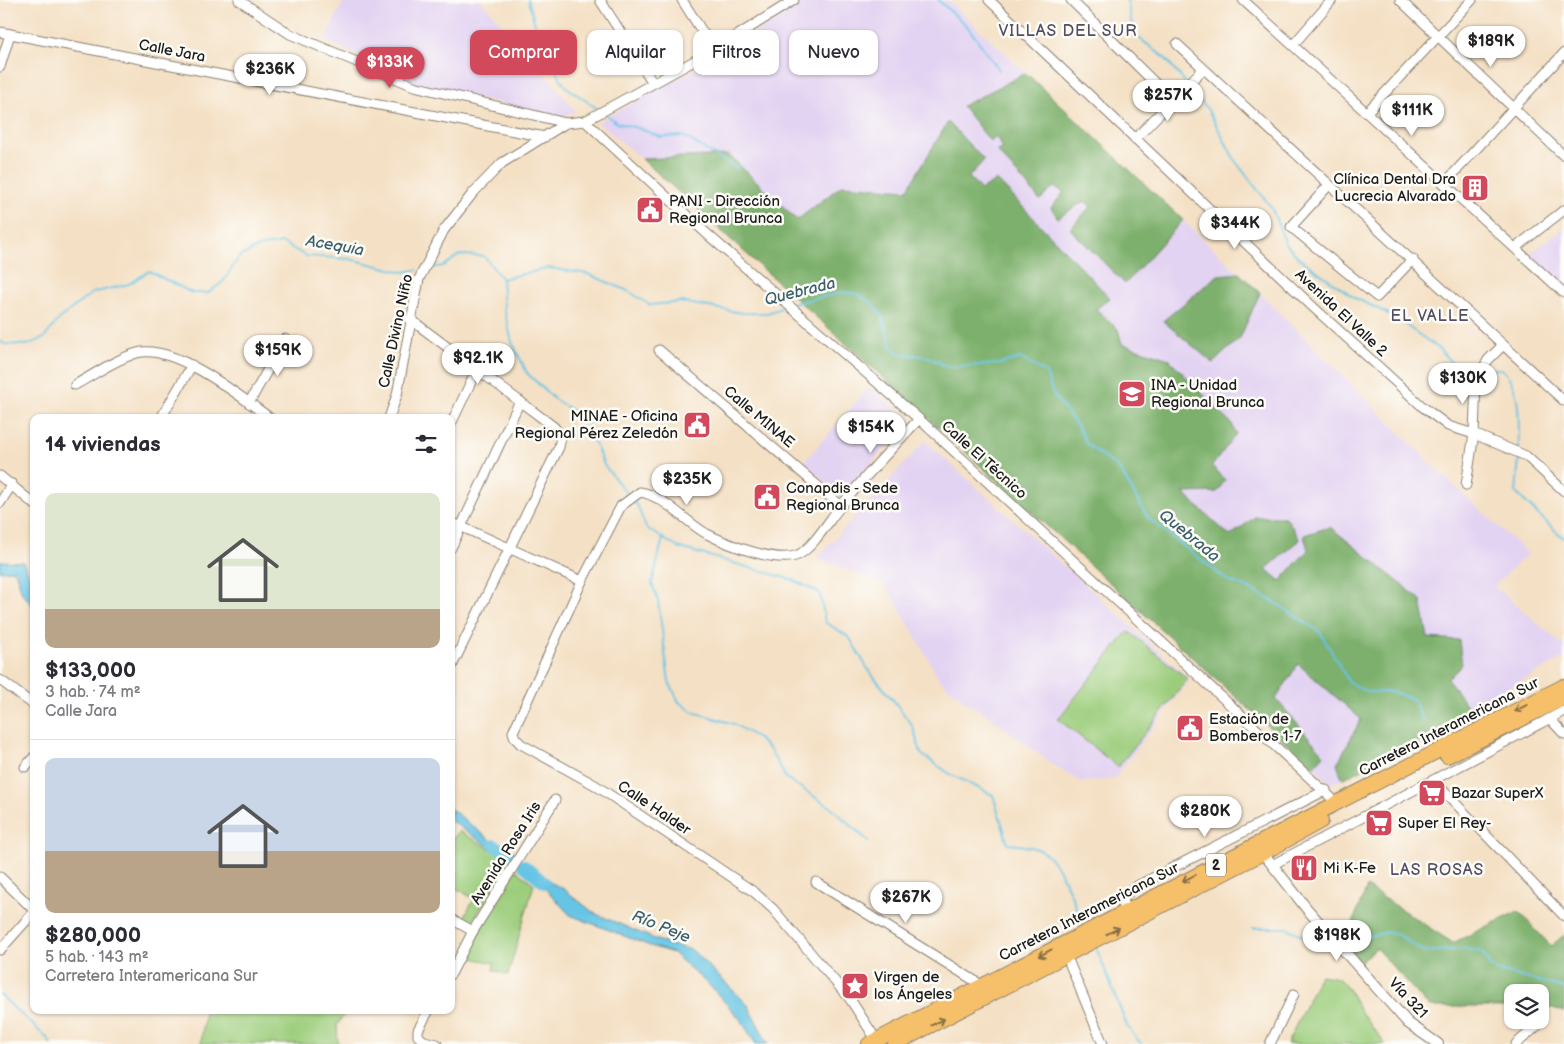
<!DOCTYPE html>
<html lang="es">
<head>
<meta charset="utf-8">
<style>
  body { margin:0; font-family:"Balsamiq Sans",sans-serif; background:#f2f2f3; color:#2b2b33; height:100vh; display:flex; flex-direction:column; font-size:19px; white-space:nowrap }
  * { box-sizing:border-box; margin:0 }
  p { font-size:16px; color:#7c7c81 }
  .icon { flex:none; width:28px; height:28px; fill:none; stroke:currentColor; stroke-width:2; stroke-linecap:round; stroke-linejoin:round }
  .map { position:relative; flex:1; overflow:hidden }
  .sheet { position:absolute; left:30px; top:414px; width:425px; height:600px; display:flex; flex-direction:column; background:#fff; border-radius:10px; box-shadow:0 1px 4px #0004 }
  .sheet>* { flex:none }
  .banner { position:absolute; left:470px; top:30px; width:475px; height:45px; display:flex; gap:10px }
  .tools { position:absolute; left:1504px; top:984px; display:grid; gap:10px }
  .tools a { display:grid; place-items:center; width:45px; height:45px; border-radius:10px; background:#fff; box-shadow:0 1px 4px #0004; font-size:25px }
  .price { position:absolute; translate:-50% -42px; padding:0 11px; border-radius:18px; background:#fff; color:#222; font-size:16px; line-height:32px; filter:drop-shadow(0 1px 2px #0008) }
  .price::after { content:''; position:absolute; left:50%; top:30px; width:15px; height:11px; margin-left:-8px; background:inherit; clip-path:polygon(0 0,100% 0,50% 100%) }
  .price.on { background:#d1495b; color:#fff }
  ul { padding:0; list-style:none }
  li { display:grid; align-content:center; gap:10px; height:265px; padding:0 15px }
  li+li { border-top:1px solid #e1e1e2 }
  li span { display:grid; place-items:center; height:155px; border-radius:10px; color:#555 }
  li>.icon { margin-inline-start:auto }
  span .icon { width:90px; height:90px; fill:#fffc; stroke-width:1 }
  li b { font-size:21px }
  h2 { display:flex; justify-content:space-between; align-items:center; height:60px; padding:0 15px; font-size:21px }
  .tag { padding:0 18px; border-radius:10px; background:#fff; box-shadow:0 1px 4px #0004; font-size:18px; line-height:45px }
  .tag.on { background:#d1495b; color:#fff }
  .map>svg:first-child { display:block }
  .built { fill:#e3d3f2 }
  .green { fill:#9ccd7c; stroke:#5c744c }
  .forest { fill:#7db06c; stroke:#4c6644 }
  .water { fill:#66c4e4; stroke:#417080 }
  .lines { fill:none; stroke-linecap:round; stroke-linejoin:round }
  .stream { stroke:#66c4e4; stroke-width:2 }
  .river { stroke:#66c4e4; stroke-width:12 }
  .minor-casing { stroke:#887e70; stroke-width:11 }
  .tertiary-casing { stroke:#887e70; stroke-width:12 }
  .trunk-casing { stroke:#887e70; stroke-width:16 }
  .minor { stroke:#fff; stroke-width:9 }
  .tertiary { stroke:#fff; stroke-width:10 }
  .trunk { stroke:#f6c06b; stroke-width:14 }
  .oneway { stroke:#896e44 }
  .labels { text-anchor:middle; dominant-baseline:central; stroke-width:5; stroke-linejoin:round; paint-order:stroke }
  .shield { fill:#fdfcf7; stroke:#605f5e; stroke-width:1 }
  .shield-label { font-size:14px; font-weight:bold; fill:#1c1c1c }
  .street-label { font-size:15px; fill:#1c1c1c; stroke:#fdfcf7 }
  .poi-label { font-size:15px; fill:#1c1c1c; stroke:#fdfcf7; text-anchor:start }
  .neighbourhood-label { font-size:16px; letter-spacing:1px; fill:#524e64; stroke:#fdfcf7 }
  .water-label { font-size:16px; font-style:italic; fill:#3a5f6c; stroke:#fdfcf7 }
</style>
</head>
<body>
<div class="map">
<svg width="1564" height="1044" viewBox="0 0 1564 1044">
  <rect width="100%" height="100%" fill="#fdfcf7"/>
  <filter id="ink" filterUnits="userSpaceOnUse"><feTurbulence type="fractalNoise" baseFrequency=".02" numOctaves="2"/><feDisplacementMap in="SourceGraphic" scale="10" xChannelSelector="R" yChannelSelector="G"/><feConvolveMatrix kernelMatrix="1 2 1 2 8 2 1 2 1" color-interpolation-filters="sRGB"/></filter>
  <filter id="wash" filterUnits="userSpaceOnUse"><feTurbulence type="fractalNoise" baseFrequency=".0096" numOctaves="4" result="noise"/><feDisplacementMap in="SourceGraphic" scale="20" xChannelSelector="R" yChannelSelector="G"/><feGaussianBlur stdDeviation="1.12" result="paint"/><feColorMatrix in="noise" values="0 0 0 0 0 0 0 0 0 0 0 0 0 0 0 0 0 1.4 0 .05"/><feComposite in="paint" operator="in"/></filter>
  <g filter="url(#wash)">
    <rect width="100%" height="100%" fill="#f4e0c4"/>
    <g class="built">
      <polygon points="344,0 481,0 576,111 560,117 415,83 324,40"/>
      <polygon points="807,0 948,0 1260,293 1433,466 1528,554 1494,586 1564,646 1564,658 1478,704 1483,714 1331,784 642,159 598,122 708,62"/>
      <polygon points="1564,228 1564,287 1528,255"/>
      <polygon points="869,387 910,421 841,496 803,463"/>
      <polygon points="925,441 1190,679 1114,779 1081,782 1053,765 985,713 968,704 940,680 892,595 883,584 817,558"/>
    </g>
    <g class="green">
      <polygon points="1128,631 1188,679 1118,767 1058,719"/>
      <polygon points="459,831 511,861 472,922 464,917 474,899 451,885 451,842"/>
      <polygon points="516,870 534,884 508,975 493,970 494,963 467,957 477,935"/>
      <polygon points="1320,975 1338,978 1348,989 1361,1012 1385,1044 1287,1044"/>
      <polygon points="205,1010 347,1010 337,1025 338,1044 201,1044"/>
    </g>
    <g class="forest">
      <polygon points="1026,73 1183,220 1125,284 1070,229 1091,206 1084,201 1058,218 1051,208 1064,192 1054,187 1040,200 997,151 1003,148 996,137 990,141 962,106"/>
      <polygon points="948,122 984,160 969,177 981,190 997,180 1110,298 1096,309 1118,329 1122,344 1169,359 1232,424 1236,434 1212,466 1225,480 1217,492 1183,493 1230,536 1255,517 1286,517 1300,540 1266,569 1280,581 1308,550 1304,535 1330,527 1421,600 1428,638 1459,640 1462,665 1448,679 1475,717 1342,779 1337,764 1361,719 1298,664 1276,699 1324,755 1313,767 642,159 729,155 797,220 842,185 907,190"/>
      <polygon points="1239,273 1260,293 1240,338 1213,363 1163,321 1218,275"/>
      <path d="M1367,887L1453,943L1518,911L1551,946L1564,935V1012L1553,1008H1540V992H1512V1007H1429L1376,948L1360,963C1340,941 1358,910 1367,887Z"/>
    </g>
    <g class="water">
      <path d="M0,561L23,562C30,574 34,594 34,607L22,593L15,570L0,571Z"/>
      <polygon points="451,809 508,854 494,850 451,821"/>
      <polygon points="531,873 564,889 594,913 664,943 692,950 748,1005 768,1044 756,1044 740,1019 712,988 673,953 650,946 570,915"/>
    </g>
    <g class="lines">
      <g class="stream">
        <polyline points="528,0 541,45 565,86 599,110"/>
        <polyline points="938,0 968,27 999,70"/>
        <polyline points="1127,0 1134,34 1165,58 1185,82"/>
        <polyline points="1190,87 1208,110 1236,162 1271,207 1286,244 1300,259 1355,298 1393,316 1438,348 1459,371 1471,377"/>
        <polyline points="605,114 617,123 638,128 661,137 683,136 738,169"/>
        <polyline points="430,268 444,266 459,255 484,256 502,279 504,309 512,342 527,373 554,399 584,418 604,465 628,495"/>
        <polyline points="502,279 549,268 588,274 628,291 650,305 681,302 742,313 767,313 784,307"/>
        <polyline points="791,304 843,292 857,294 871,302 882,316 892,347 899,353 928,357 948,367 999,364 1020,358 1046,373 1053,394 1078,427 1086,443 1120,470 1148,518 1228,581 1246,587 1276,603 1320,632 1349,682 1367,692 1393,692 1413,699 1422,720"/>
        <polyline points="0,341 4,344 27,345 44,338 60,318 92,293 129,284 149,271 192,293 208,293 223,282 239,257 261,246 283,243 306,256 350,259 403,272 417,270"/>
        <path d="M1481,378L1485,377L1494,369H1502C1523,390 1518,422 1519,450"/>
        <path d="M1519,457L1516,493C1532,508 1547,524 1564,538"/>
        <path d="M634,502L638,507L646,528L677,547L793,580L820,593L825,622L849,637L869,671L894,701L913,727L921,754L950,774L993,795L1008,844C1019,845 1035,846 1045,853C1059,863 1077,905 1080,922"/>
        <polyline points="663,538 652,583 658,601 669,682 679,702 693,712 734,724 756,737 770,750 786,778 832,808 868,841"/>
        <polyline points="1252,928 1287,928 1311,940 1328,943"/>
        <polyline points="1341,941 1389,932 1397,934 1424,952 1465,949 1482,952 1490,966 1499,971 1564,988"/>
        <polyline points="1096,947 1127,1026 1141,1044"/>
        <polyline points="0,995 47,1038 51,1044"/>
      </g>
      <g class="river">
        <polyline points="494,845 513,857"/>
        <polyline points="523,865 545,883"/>
      </g>
    </g>
  </g>
  <g filter="url(#ink)">
    <g class="lines">
      <defs>
        <g id="minor">
          <polyline points="239,0 290,34 414,86 566,123"/>
          <polyline points="600,0 653,83"/>
          <polyline points="682,0 714,50"/>
          <polyline points="989,0 1313,307 1423,407 1448,426 1474,434 1526,456 1564,491"/>
          <polyline points="1071,0 1172,100"/>
          <polyline points="1243,0 1564,293"/>
          <polyline points="1400,0 1564,156"/>
          <polyline points="0,32 545,137"/>
          <polyline points="1177,44 1564,401"/>
          <polyline points="1293,45 1332,0"/>
          <polyline points="0,67 10,34"/>
          <polyline points="1367,112 1472,0"/>
          <polyline points="585,121 707,234 919,419 1337,803"/>
          <polyline points="1135,139 1203,69"/>
          <polyline points="1445,183 1564,53"/>
          <polyline points="1329,185 1291,227 1377,297 1413,259"/>
          <polyline points="1515,248 1564,210"/>
          <polyline points="410,319 554,427 561,437 559,447 451,668"/>
          <polyline points="659,350 841,506"/>
          <path d="M75,385C95,374 116,359 137,353C174,343 241,397 270,418"/>
          <polyline points="249,403 285,339"/>
          <polyline points="161,418 192,365"/>
          <polyline points="389,418 397,395 419,279 444,230 473,193 502,163 566,123 585,121 714,50 794,0"/>
          <polyline points="451,424 477,369"/>
          <polyline points="0,476 34,504"/>
          <polyline points="1466,485 1474,434 1476,380 1488,360 1503,345"/>
          <polyline points="0,503 12,484"/>
          <polyline points="451,522 582,581"/>
          <polyline points="451,548 520,401"/>
          <polyline points="0,680 34,705"/>
          <polyline points="1550,719 1564,734"/>
          <polyline points="25,767 34,757"/>
          <polyline points="1434,781 1564,916"/>
          <polyline points="1272,865 1564,711"/>
          <polyline points="0,877 34,910"/>
          <polyline points="816,882 983,986"/>
          <polyline points="1122,913 1124,897 1133,888 1326,790"/>
          <polyline points="451,919 473,931"/>
          <polyline points="0,950 34,912"/>
          <polyline points="1066,955 1103,1044"/>
          <polyline points="451,974 473,931 555,800"/>
          <polyline points="429,1010 418,1030 418,1036 424,1041 437,1044"/>
          <path d="M879,1044L850,999L773,909L754,892L595,785L521,744L515,738L513,732L582,581L621,506L640,492C665,496 685,522 707,534C727,544 776,564 798,555C813,548 829,520 840,507C865,476 892,448 919,419"/>
          <polyline points="1270,1044 1294,994"/>
          <polyline points="1516,1044 1538,1025"/>
        </g>
        <polyline id="tertiary" points="1263,853 1307,909 1408,1023 1438,1044"/>
        <g id="trunk">
          <polyline points="1447,756 1564,698"/>
          <polyline points="869,1044 1564,686"/>
          <polyline points="895,1044 1263,853 1321,821"/>
        </g>
      </defs>
      <use href="#minor" class="minor-casing"/>
      <use href="#tertiary" class="tertiary-casing"/>
      <use href="#trunk" class="trunk-casing"/>
      <use href="#minor" class="minor"/>
      <use href="#tertiary" class="tertiary"/>
      <use href="#trunk" class="trunk"/>
    </g>
    <defs><path id="oneway-shaft" d="M-6 0H5M1.5-3L5.5 0L1.5 3" fill="none" stroke-width="1.6" stroke-linecap="round" stroke-linejoin="round" transform="scale(1.25)"/></defs>
    <g class="oneway">
      <use href="#oneway-shaft" transform="translate(1521 708) rotate(153)"/>
      <use href="#oneway-shaft" transform="translate(1189 878) rotate(153)"/>
      <use href="#oneway-shaft" transform="translate(1113 931) rotate(-27)"/>
      <use href="#oneway-shaft" transform="translate(1045 953) rotate(152)"/>
      <use href="#oneway-shaft" transform="translate(938 1022) rotate(-27)"/>
    </g>
  </g>
  <defs>
    <symbol id="building-square" viewBox="-11 -11 22 22"><rect x="-9" y="-9" width="18" height="18" rx="4" fill="#d1495b" stroke="#fdfcf7"/><path d="M-4-6H4V6H1V3H-1V6H-4ZM-2.5-4.3h1.7v1.8h-1.7ZM.8-4.3h1.7v1.8H.8ZM-2.5-1h1.7V.8h-1.7ZM.8-1h1.7V.8H.8Z" fill="#fff"/></symbol>
    <symbol id="civic-square" viewBox="-11 -11 22 22"><rect x="-9" y="-9" width="18" height="18" rx="4" fill="#d1495b" stroke="#fdfcf7"/><path d="M-.6-6.5H3V-4.5H.6V-3L4-1V1h2V6H-6V1h2V-1L-.6-3ZM-1.2 2.5V6h2.4V2.5Z" fill="#fff"/></symbol>
    <symbol id="university-square" viewBox="-11 -11 22 22"><rect x="-9" y="-9" width="18" height="18" rx="4" fill="#d1495b" stroke="#fdfcf7"/><path d="M0-5L7-2L0 1L-7-2ZM-4 1L0 2.5L4 1V4Q0 6-4 4Z" fill="#fff"/></symbol>
    <symbol id="supermarket-square" viewBox="-11 -11 22 22"><rect x="-9" y="-9" width="18" height="18" rx="4" fill="#d1495b" stroke="#fdfcf7"/><path d="M-6-5.5h2.5l.6 2H6L4.5 2H-2.5L-4.4-4H-6ZM-1.5 3.2a1.3 1.3 0 1 0 .1 0ZM3 3.2a1.3 1.3 0 1 0 .1 0Z" fill="#fff"/></symbol>
    <symbol id="restaurant-square" viewBox="-11 -11 22 22"><rect x="-9" y="-9" width="18" height="18" rx="4" fill="#d1495b" stroke="#fdfcf7"/><path d="M-5-6h1v4h1v-4h1v4h1v-4h1v5L-1.5 .5V6h-2V.5L-5-1ZM5-6V6H3V1.5H1.5Q1.5-4 5-6Z" fill="#fff"/></symbol>
    <symbol id="sight-square" viewBox="-11 -11 22 22"><rect x="-9" y="-9" width="18" height="18" rx="4" fill="#d1495b" stroke="#fdfcf7"/><path d="M0-6L1.8-2.2L6-1.7L2.9 1.2L3.7 5.4L0 3.3L-3.7 5.4L-2.9 1.2L-6-1.7L-1.8-2.2Z" fill="#fff"/></symbol>
  </defs>
  <g fill-rule="evenodd">
    <use href="#building-square" x="1459" y="172" width="32" height="32"/>
    <use href="#civic-square" x="634" y="194" width="32" height="32"/>
    <use href="#university-square" x="1116" y="378" width="32" height="32"/>
    <use href="#civic-square" x="681" y="409" width="32" height="32"/>
    <use href="#civic-square" x="751" y="481" width="32" height="32"/>
    <use href="#civic-square" x="1174" y="712" width="32" height="32"/>
    <use href="#supermarket-square" x="1416" y="777" width="32" height="32"/>
    <use href="#supermarket-square" x="1363" y="807" width="32" height="32"/>
    <use href="#restaurant-square" x="1288" y="852" width="32" height="32"/>
    <use href="#sight-square" x="839" y="970" width="32" height="32"/>
  </g>
  <g class="labels">
    <rect class="shield" x="1206" y="853.5" width="20" height="23" rx="4"/>
    <g class="shield-label">
      <text x="1216" y="865">2</text>
    </g>
    <g class="street-label">
      <text transform="translate(172 51) rotate(11)">Calle Jara</text>
      <text transform="translate(1341 313) rotate(43)">Avenida El Valle 2</text>
      <text transform="translate(396 331) rotate(-78)">Calle Divino Niño</text>
      <text transform="translate(759 417) rotate(40)">Calle MINAE</text>
      <text transform="translate(984 460) rotate(42)">Calle El Técnico</text>
      <text transform="translate(1449 727) rotate(-27)">Carretera Interamericana Sur</text>
      <text transform="translate(654 808) rotate(34)">Calle Halder</text>
      <text transform="translate(506 853) rotate(-58)">Avenida Rosa Iris</text>
      <text transform="translate(1089 912) rotate(-27)">Carretera Interamericana Sur</text>
      <text transform="translate(1408 998) rotate(47)">Vía 321</text>
    </g>
    <g class="poi-label">
      <text x="1456" y="179" text-anchor="end">Clínica Dental Dra<tspan x="1456" dy="17">Lucrecia Alvarado</tspan></text>
      <text x="669" y="201">PANI - Dirección<tspan x="669" dy="17">Regional Brunca</tspan></text>
      <text x="1151" y="385">INA - Unidad<tspan x="1151" dy="17">Regional Brunca</tspan></text>
      <text x="678" y="416" text-anchor="end">MINAE - Oficina<tspan x="678" dy="17">Regional Pérez Zeledón</tspan></text>
      <text x="786" y="488">Conapdis - Sede<tspan x="786" dy="17">Regional Brunca</tspan></text>
      <text x="1209" y="719">Estación de<tspan x="1209" dy="17">Bomberos 1-7</tspan></text>
      <text x="1451" y="793">Bazar SuperX</text>
      <text x="1398" y="823">Super El Rey-</text>
      <text x="1323" y="868">Mi K-Fe</text>
      <text x="874" y="977">Virgen de<tspan x="874" dy="17">los Ángeles</tspan></text>
    </g>
    <g class="neighbourhood-label">
      <text x="1068" y="31">VILLAS DEL SUR</text>
      <text x="1430" y="316">EL VALLE</text>
      <text x="1437" y="870">LAS ROSAS</text>
    </g>
    <g class="water-label">
      <text transform="translate(335 246) rotate(10)">Acequia</text>
      <text transform="translate(800 292) rotate(-14)">Quebrada</text>
      <text transform="translate(1189 536) rotate(39)">Quebrada</text>
      <text transform="translate(661 927) rotate(22)">Río Peje</text>
    </g>
  </g>
</svg>
<div class="tools">
<a><svg class="icon" aria-label="layers" viewBox="0 0 24 24"><path d="M12 4l9 5-9 5-9-5zM3 14l9 5 9-5"/></svg></a>
</div>
<b class="price" style="left:1491px;top:68px">$189K</b>
<b class="price on" style="left:390px;top:89px">$133K</b>
<b class="price" style="left:270px;top:96px">$236K</b>
<b class="price" style="left:1168px;top:122px">$257K</b>
<b class="price" style="left:1412px;top:137px">$111K</b>
<b class="price" style="left:1235px;top:250px">$344K</b>
<b class="price" style="left:278px;top:377px">$159K</b>
<b class="price" style="left:478px;top:385px">$92.1K</b>
<b class="price" style="left:1463px;top:405px">$130K</b>
<b class="price" style="left:871px;top:454px">$154K</b>
<b class="price" style="left:687px;top:506px">$235K</b>
<b class="price" style="left:1205px;top:838px">$280K</b>
<b class="price" style="left:906px;top:924px">$267K</b>
<b class="price" style="left:1337px;top:962px">$198K</b>
<div class="banner">
<a class="tag on">Comprar</a>
<a class="tag">Alquilar</a>
<a class="tag">Filtros</a>
<a class="tag">Nuevo</a>
</div>
<section class="sheet">
<h2>14 viviendas<svg class="icon" aria-label="filters" viewBox="0 0 24 24"><path d="M4 7h16M4 17h16"/><circle cx="9" cy="7" r="2"/><circle cx="15" cy="17" r="2"/></svg></h2>
<ul>
<li><span style="background:linear-gradient(#dfe7d0 75%,#b9a48a 0)"><svg class="icon" aria-label="home" viewBox="0 0 24 24"><path d="M3 11l9-7 9 7M6 9v11h12V9"/></svg></span><div><b>$133,000</b><p>3 hab. · 74 m²</p><p>Calle Jara</p></div></li>
<li><span style="background:linear-gradient(#c9d6e8 60%,#b9a48a 0)"><svg class="icon" aria-label="home" viewBox="0 0 24 24"><path d="M3 11l9-7 9 7M6 9v11h12V9"/></svg></span><div><b>$280,000</b><p>5 hab. · 143 m²</p><p>Carretera Interamericana Sur</p></div></li>
</ul>
</section>
</div>
</body>
</html>
